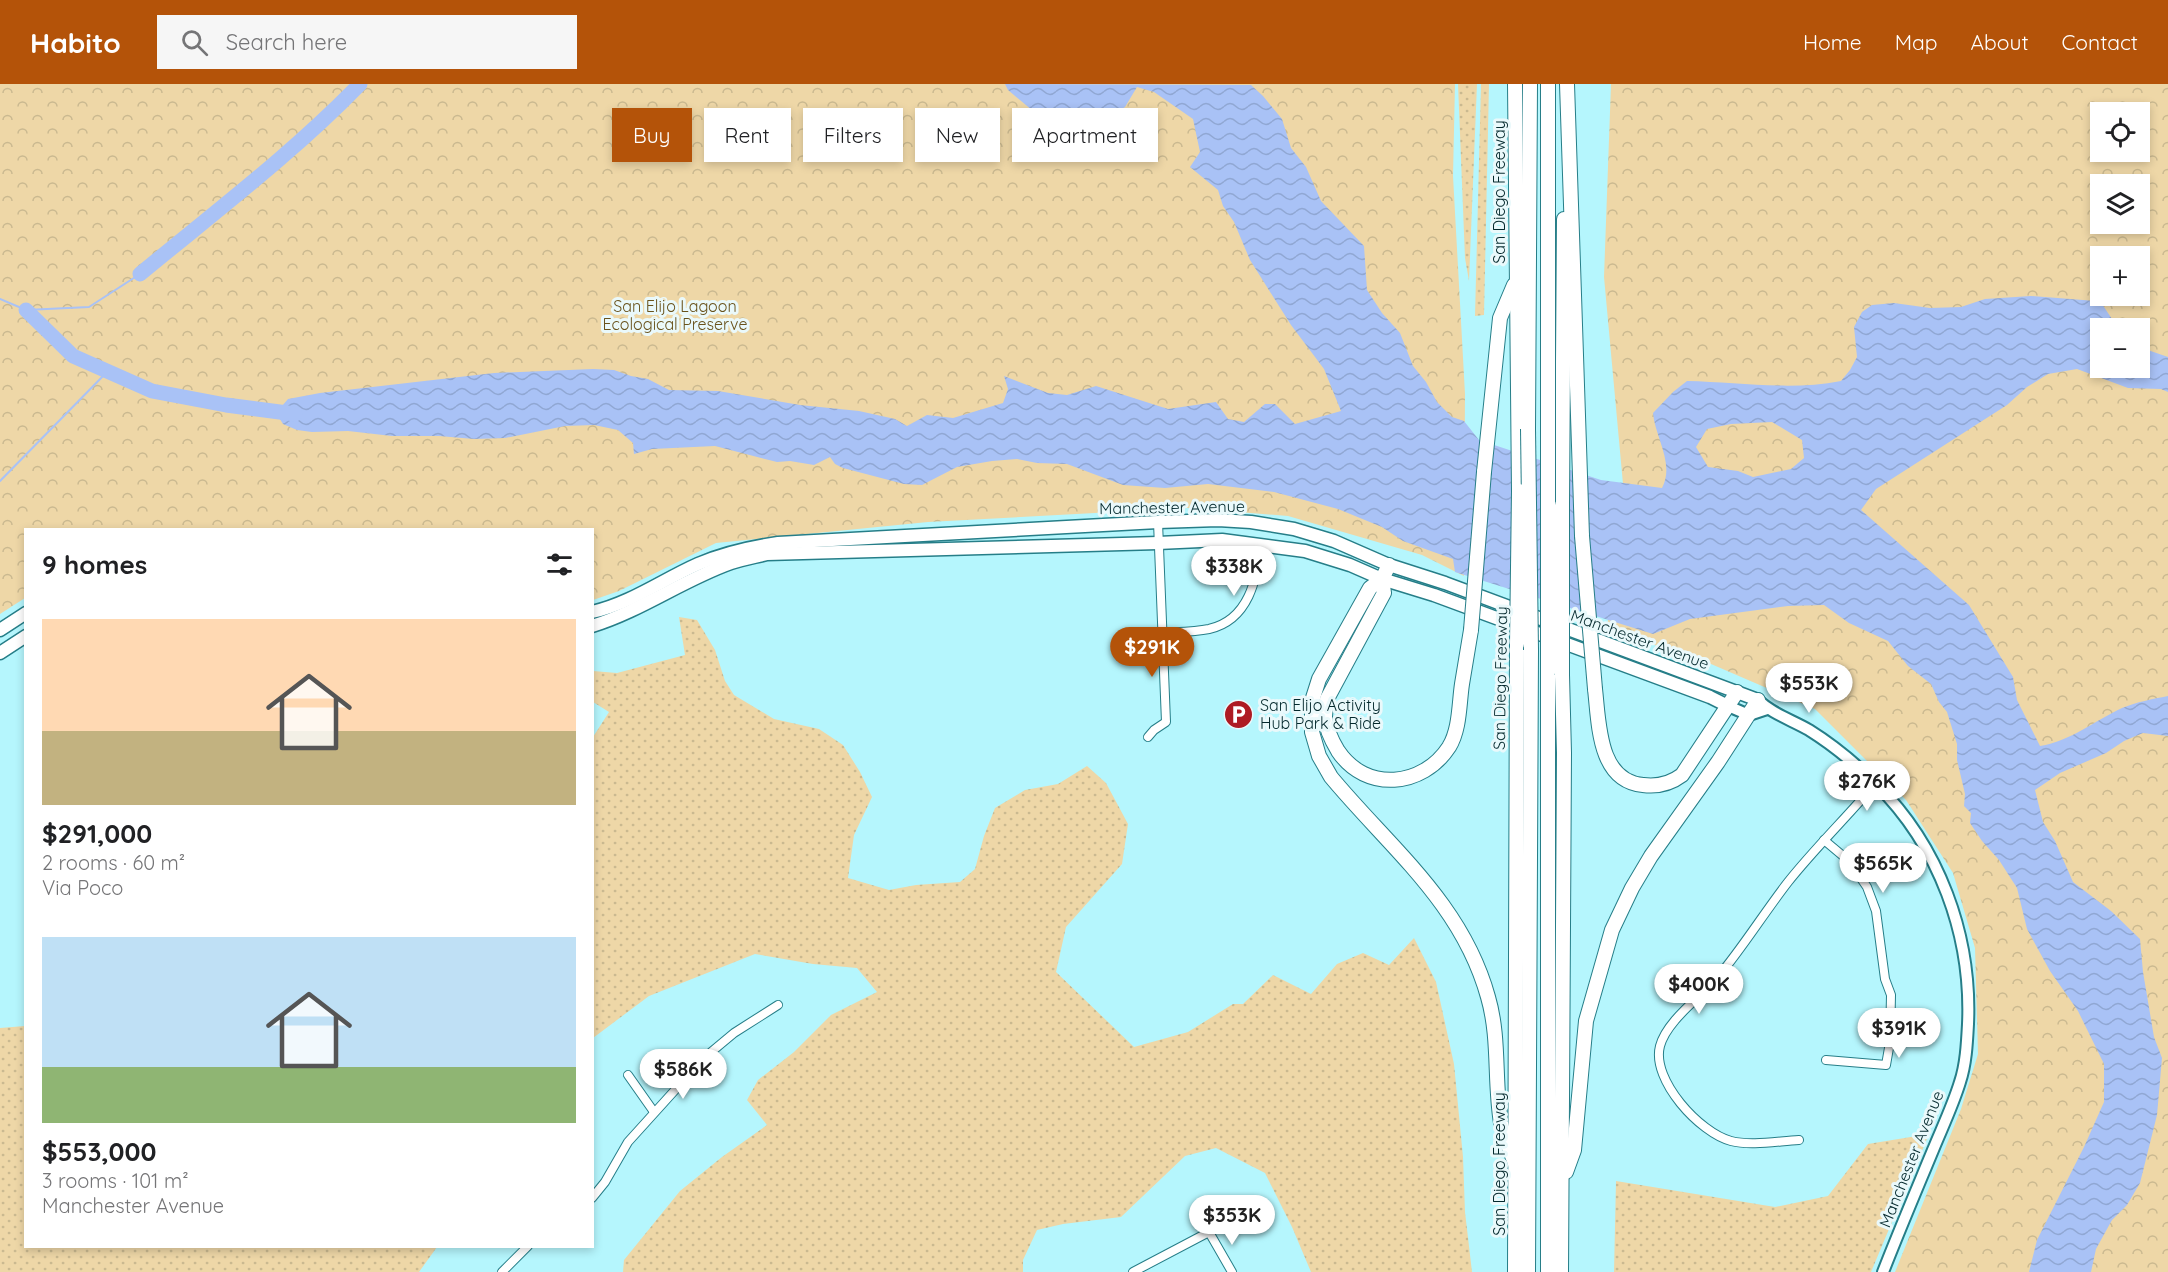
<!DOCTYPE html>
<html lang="en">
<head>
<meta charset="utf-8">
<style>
  body { margin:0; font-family:Quicksand,sans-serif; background:#f6f6f6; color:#202124; height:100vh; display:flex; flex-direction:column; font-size:22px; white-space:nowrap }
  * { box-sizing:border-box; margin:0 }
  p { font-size:20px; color:#757577 }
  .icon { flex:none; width:33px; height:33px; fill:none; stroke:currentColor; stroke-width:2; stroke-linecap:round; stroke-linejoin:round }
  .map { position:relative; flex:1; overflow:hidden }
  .panel { position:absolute; left:24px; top:444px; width:570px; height:720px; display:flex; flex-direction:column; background:#fff; border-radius:0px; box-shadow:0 3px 9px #0003 }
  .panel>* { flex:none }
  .banner { position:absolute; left:612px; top:24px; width:570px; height:54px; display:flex; gap:12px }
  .buttons { position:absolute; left:2090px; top:18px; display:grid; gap:12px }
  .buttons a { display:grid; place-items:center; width:60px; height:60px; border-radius:0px; background:#fff; box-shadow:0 3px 9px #0003; font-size:30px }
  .price { position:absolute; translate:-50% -51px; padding:0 14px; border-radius:21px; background:#fff; color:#222; font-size:20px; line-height:39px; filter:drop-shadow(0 2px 3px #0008) }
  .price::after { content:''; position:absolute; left:50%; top:36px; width:18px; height:14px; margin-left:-9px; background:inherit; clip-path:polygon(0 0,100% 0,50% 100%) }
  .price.on { background:#b45309; color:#fff }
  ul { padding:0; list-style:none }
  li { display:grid; align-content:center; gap:12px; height:318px; padding:0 18px }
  li span { display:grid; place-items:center; height:186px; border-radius:0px; color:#555 }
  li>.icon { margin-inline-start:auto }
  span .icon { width:108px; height:108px; fill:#fffc; stroke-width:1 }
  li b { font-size:26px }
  h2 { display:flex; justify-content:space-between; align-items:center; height:72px; padding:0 18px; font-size:26px }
  .tag { padding:0 21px; border-radius:0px; background:#fff; box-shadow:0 3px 9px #0003; font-size:21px; line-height:54px }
  .tag.on { background:#b45309; color:#fff }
  header { display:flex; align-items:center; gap:36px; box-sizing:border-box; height:84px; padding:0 30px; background:#b45309; color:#fff }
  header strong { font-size:28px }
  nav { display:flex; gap:33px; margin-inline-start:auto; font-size:21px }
  .search { width:420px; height:54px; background:#f6f6f6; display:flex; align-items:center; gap:15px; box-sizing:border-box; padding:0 21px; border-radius:0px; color:#757577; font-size:22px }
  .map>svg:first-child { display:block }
  .grass { fill:url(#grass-dots) }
  .park { fill:url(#park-crowns); fill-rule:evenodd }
  .water { fill:url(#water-waves); fill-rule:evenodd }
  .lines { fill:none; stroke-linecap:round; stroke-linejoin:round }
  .stream { stroke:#a9c2f6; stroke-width:2 }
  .river { stroke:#a9c2f6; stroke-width:15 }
  .minor-casing { stroke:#267e88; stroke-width:10 }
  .secondary-casing { stroke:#267e88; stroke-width:14 }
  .primary-casing { stroke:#267e88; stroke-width:15 }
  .motorway-casing { stroke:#267e88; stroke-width:16 }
  .minor { stroke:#fff; stroke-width:8 }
  .secondary { stroke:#fff; stroke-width:10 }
  .primary { stroke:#fff; stroke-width:12 }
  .motorway { stroke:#fff; stroke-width:14 }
  .motorway-bridge-casing { stroke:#267e88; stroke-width:16; stroke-linecap:butt }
  .motorway-bridge { stroke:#fff; stroke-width:14 }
  .labels { text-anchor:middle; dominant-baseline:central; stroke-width:6; stroke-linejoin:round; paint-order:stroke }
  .street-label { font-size:16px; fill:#04292d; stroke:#eaf9fb }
  .park-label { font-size:16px; fill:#69521b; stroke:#eaf9fb }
  .poi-label { font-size:16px; fill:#04292d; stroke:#eaf9fb; text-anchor:start }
</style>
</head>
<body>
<header>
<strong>Habito</strong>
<div class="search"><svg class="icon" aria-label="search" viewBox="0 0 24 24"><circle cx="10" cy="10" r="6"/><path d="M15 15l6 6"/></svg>Search here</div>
<nav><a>Home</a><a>Map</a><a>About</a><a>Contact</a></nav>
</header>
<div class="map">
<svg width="2168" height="1188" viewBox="0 0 2168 1188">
  <defs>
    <pattern id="grass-dots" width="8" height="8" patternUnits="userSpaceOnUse" patternTransform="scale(1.5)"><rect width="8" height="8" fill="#eed7a7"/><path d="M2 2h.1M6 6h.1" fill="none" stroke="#cab990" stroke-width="1.8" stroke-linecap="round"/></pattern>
    <pattern id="park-crowns" width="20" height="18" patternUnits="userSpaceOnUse" patternTransform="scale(1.5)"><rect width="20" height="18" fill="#eed7a7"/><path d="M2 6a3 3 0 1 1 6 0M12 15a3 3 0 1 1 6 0" fill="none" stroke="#cab990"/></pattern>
    <pattern id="water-waves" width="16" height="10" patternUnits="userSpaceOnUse" patternTransform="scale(1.5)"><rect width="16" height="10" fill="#a9c2f6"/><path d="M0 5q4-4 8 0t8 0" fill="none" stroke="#90a7d3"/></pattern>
  </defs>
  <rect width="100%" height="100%" fill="#b5f6fd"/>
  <g class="grass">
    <polygon points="1458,0 1477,0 1469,197 1465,174"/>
    <polygon points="1481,0 1489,0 1484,231 1475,232"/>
    <polygon points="679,533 697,536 715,566 725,597 734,611 774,635 819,645 843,661 860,688 872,713 854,751 848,794 889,806 916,801 960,798 975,785 984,752 995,724 1025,706 1058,700 1087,682 1106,699 1128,740 1122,780 1066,843 1056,888 1134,963 1188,948 1233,920 1243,920 1273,891 1311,910 1337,880 1363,869 1389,881 1414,854 1436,898 1454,980 1463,1073 1465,1128 1472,1188 1311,1188 1292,1143 1265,1089 1216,1064 1185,1072 1121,1133 1063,1140 1037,1146 1023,1176 1023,1188 623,1188 624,1176 680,1107 722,1073 767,1041 747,1016 758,996 794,968 831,931 877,908 857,884 813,880 755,870 649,912 593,954 593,653 609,628 593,618 593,587 617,589 685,571"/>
    <polygon points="25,942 26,1162 437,1163 419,1188 0,1188 0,944"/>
    <polygon points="1929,1050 1871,1188 1614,1188 1616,1097 1775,1123 1828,1112 1868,1060"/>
  </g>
  <g class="park">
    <polygon points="0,0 1455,0 1453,92 1465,310 1464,492 1422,471 1288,432 1188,424 928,438 716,459 619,507 593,516 592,446 26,446 25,514 0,530"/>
    <path d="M1611,0H2168V1188H1895L1961,1025L1978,970L1975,864L1953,789L1906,716L1815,625L1711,580L1607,545L1623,400L1604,193ZM2100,28H2139V68H2100ZM2100,100H2139V140H2100ZM2100,172H2139V212H2100ZM2100,244H2139V284H2100Z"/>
  </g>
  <path class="water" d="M1005,0L1251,1L1263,12L1282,35L1291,64L1306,83L1321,117L1364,162L1367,206L1382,229L1400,249L1413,282L1426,298L1437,318L1452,333L1464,337L1479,356L1601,396L1662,404C1675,380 1655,353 1653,329L1673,308L1687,297C1737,298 1791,307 1841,297L1850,286L1857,273L1854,243L1862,228L1872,221L1894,219L1930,224L1961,223L1985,215L2031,212L2096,217L2102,220L2118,244H2100V284H2139V263L2168,273V308L2161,305L2128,304L2077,285L2048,290L2027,303L2007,321L1876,405L1861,426L1969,521L2013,593L2017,616L2040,662C2071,657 2094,637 2122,624C2137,618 2152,615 2168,612V652L2143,649L2124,657L2106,669L2060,689L2035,706L2043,738L2055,757L2073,798L2111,827L2140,855L2143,888L2154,953L2162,974L2157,1031L2140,1099L2127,1121L2112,1136L2096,1165L2091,1188H2029L2037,1156L2084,1063L2104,1018V980L2078,927L2050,887L2027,845L2017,804L1999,776L1982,757L1970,739L1971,729L1964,722L1965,710L1957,676V660L1947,628L1939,618L1931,600L1908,582L1888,557L1849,539L1824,521L1788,522L1690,535L1653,550L1455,488L1453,475L1403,457L1382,443L1338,425L1274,408L1208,400L1165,404L1123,401L1067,380L1037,379L1017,375L992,377L957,383L922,401L904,400L843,384L835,380L830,373L814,381L790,377L777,378L715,362L652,365L634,370L633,359L618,346L594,341L565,342L505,354L474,355L439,352H392L348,347L312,348L297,346L283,340L276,329L288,315L320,309L494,289L593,285L614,286L631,292L648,295L669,306L718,307L800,321L859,327L895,335L907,342L927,331L953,334L1003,319L1008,305L1004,292L1048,309L1067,311L1096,302L1168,325L1216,318L1228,335L1244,338L1265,320H1275L1295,340L1341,327L1324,285L1291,241L1250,176L1234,138L1223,122L1218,106L1190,83L1200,68L1193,35L1154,8L1137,3L1125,23L1093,43L1068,44L1045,37L1008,6ZM1772,338L1802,356L1804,374L1791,385L1753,393L1738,387L1708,383L1696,363L1707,345L1731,340Z"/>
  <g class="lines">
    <g class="stream">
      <polyline points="0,215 26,226 89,223 140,190"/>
      <polyline points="0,397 108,287"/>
    </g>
    <g class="river">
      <path d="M140,190C215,128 293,69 360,0"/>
      <polyline points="26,226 73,272 152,307 226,321 295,330"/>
    </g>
    <defs>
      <g id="minor">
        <path d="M1162,549C1177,548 1194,548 1209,545C1249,536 1257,495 1261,460"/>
        <polyline points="1148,653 1154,646 1166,638 1158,438"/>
        <polyline points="1824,756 1849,777 1867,803 1876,827 1885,895 1891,911 1890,958 1886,981 1826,976"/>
        <polyline points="628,991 654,1028"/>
        <path d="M1799,1056C1778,1057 1751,1062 1731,1057C1700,1049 1651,996 1660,962C1667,936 1701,913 1718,893C1743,863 1764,829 1788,798C1815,764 1847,733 1875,700"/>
        <polyline points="592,1114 605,1098 628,1058 704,974 734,949 778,921"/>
        <polyline points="502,1188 528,1162"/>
        <polyline points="1133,1188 1209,1148 1232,1188"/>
      </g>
      <g id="secondary">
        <path d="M1758,616C1772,630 1792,636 1809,646C1833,661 1856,680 1876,700C1939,762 1972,851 1968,940C1967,959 1966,980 1960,998C1953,1021 1942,1044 1933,1066C1916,1107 1899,1147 1883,1188"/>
        <polyline points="1728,622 1749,631 1767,625"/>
      </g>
      <g id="primary">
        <path d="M592,528C631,519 662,496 698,480C724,469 750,463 778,459L1158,438L1218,436L1251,438L1294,445L1334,457L1389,481L1445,499L1758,616"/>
        <path d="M592,542C641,527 683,496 731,479C743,475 755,473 767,470L1158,459L1222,456L1305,467L1350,481L1382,495L1434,511L1710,613L1728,622"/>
        <polyline points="0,546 26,529"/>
        <polyline points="0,569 26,552"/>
      </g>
      <g id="motorway">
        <polyline points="1515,0 1519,407"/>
        <polyline points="1567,0 1582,452"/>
        <polyline points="1528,345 1530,0"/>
        <polyline points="1484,388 1500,234 1514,201"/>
        <polyline points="1562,421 1564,135"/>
        <path d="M1389,481L1382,495L1370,504L1319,595L1312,617V648L1319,672L1331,693C1390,764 1462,819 1488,913C1500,954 1494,997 1501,1039C1504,1054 1511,1068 1516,1082"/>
        <path d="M1382,495L1384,509L1327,615C1327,621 1325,627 1325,633C1326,646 1332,657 1338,667C1366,709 1423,703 1449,663C1460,645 1459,620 1462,600C1465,582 1468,564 1471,546"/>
        <polyline points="1548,589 1548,1188"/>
        <path d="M1595,605C1599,639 1598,697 1643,701C1658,703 1670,700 1682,691L1737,608"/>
        <polyline points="1566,1088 1574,1066 1586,937 1612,846 1632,804 1651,772 1718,678 1758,616"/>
        <polyline points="1515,1188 1517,560"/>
        <polyline points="1528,1188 1531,566"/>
        <polyline points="1561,1188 1564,669 1562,591"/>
      </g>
    </defs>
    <use href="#minor" class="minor-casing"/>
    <use href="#secondary" class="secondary-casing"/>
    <use href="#primary" class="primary-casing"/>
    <use href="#motorway" class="motorway-casing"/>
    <use href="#minor" class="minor"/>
    <use href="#secondary" class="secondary"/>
    <use href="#primary" class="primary"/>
    <use href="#motorway" class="motorway"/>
    <defs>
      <g id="motorway-bridge">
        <polyline points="1548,0 1548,589"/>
        <polyline points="1528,345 1531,566"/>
        <polyline points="1582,452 1595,605"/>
        <polyline points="1471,546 1484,388"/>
        <polyline points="1517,560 1519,407"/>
        <polyline points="1562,591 1562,421"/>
      </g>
    </defs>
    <use href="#motorway-bridge" class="motorway-bridge-casing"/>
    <use href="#motorway-bridge" class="motorway-bridge"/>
  </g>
  <defs>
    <symbol id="parking-disc" viewBox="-11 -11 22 22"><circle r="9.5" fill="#ae1b23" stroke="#eaf9fb"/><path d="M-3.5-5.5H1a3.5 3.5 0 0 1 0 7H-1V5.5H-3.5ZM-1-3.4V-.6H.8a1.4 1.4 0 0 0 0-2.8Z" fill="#fff"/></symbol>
  </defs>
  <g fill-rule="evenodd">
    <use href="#parking-disc" x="1222" y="614" width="33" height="33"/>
  </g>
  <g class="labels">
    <g class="street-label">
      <text transform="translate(1499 108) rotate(-90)">San Diego Freeway</text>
      <text transform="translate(1172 423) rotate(-1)">Manchester Avenue</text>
      <text transform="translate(1640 555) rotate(20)">Manchester Avenue</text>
      <text transform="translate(1500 594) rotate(-89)">San Diego Freeway</text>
      <text transform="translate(1911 1075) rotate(-68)">Manchester Avenue</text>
      <text transform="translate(1499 1080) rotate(-90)">San Diego Freeway</text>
    </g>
    <g class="park-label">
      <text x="675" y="222">San Elijo Lagoon<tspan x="675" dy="18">Ecological Preserve</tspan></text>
    </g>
    <g class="poi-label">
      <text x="1260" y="621">San Elijo Activity<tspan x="1260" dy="18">Hub Park &amp; Ride</tspan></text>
    </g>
  </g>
</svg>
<div class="buttons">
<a><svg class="icon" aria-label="locate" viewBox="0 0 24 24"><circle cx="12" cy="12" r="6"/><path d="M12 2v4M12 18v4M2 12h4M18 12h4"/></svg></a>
<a><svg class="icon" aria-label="layers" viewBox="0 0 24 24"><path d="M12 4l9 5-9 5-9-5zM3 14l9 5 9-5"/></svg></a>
<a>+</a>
<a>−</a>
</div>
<b class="price" style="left:1234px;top:513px">$338K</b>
<b class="price on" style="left:1152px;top:594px">$291K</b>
<b class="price" style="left:1809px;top:630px">$553K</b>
<b class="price" style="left:1867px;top:728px">$276K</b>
<b class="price" style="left:1883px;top:810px">$565K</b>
<b class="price" style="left:1699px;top:931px">$400K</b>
<b class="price" style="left:1899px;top:975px">$391K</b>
<b class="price" style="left:683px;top:1016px">$586K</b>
<b class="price" style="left:1232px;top:1162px">$353K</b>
<div class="banner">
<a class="tag on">Buy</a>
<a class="tag">Rent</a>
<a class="tag">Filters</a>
<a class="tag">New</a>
<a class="tag">Apartment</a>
</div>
<section class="panel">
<h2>9 homes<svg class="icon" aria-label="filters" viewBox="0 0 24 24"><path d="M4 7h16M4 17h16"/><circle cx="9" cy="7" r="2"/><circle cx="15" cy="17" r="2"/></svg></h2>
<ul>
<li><span style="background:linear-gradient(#ffd9b3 60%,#c2b280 0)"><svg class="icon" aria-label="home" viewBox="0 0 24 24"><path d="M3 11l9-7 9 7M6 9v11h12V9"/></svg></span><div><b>$291,000</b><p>2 rooms · 60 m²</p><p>Via Poco</p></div></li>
<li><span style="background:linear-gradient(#bfe0f5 70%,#8fb573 0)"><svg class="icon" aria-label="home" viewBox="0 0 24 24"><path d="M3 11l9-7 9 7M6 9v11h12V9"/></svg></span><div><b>$553,000</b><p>3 rooms · 101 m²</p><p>Manchester Avenue</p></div></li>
</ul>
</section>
</div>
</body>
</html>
